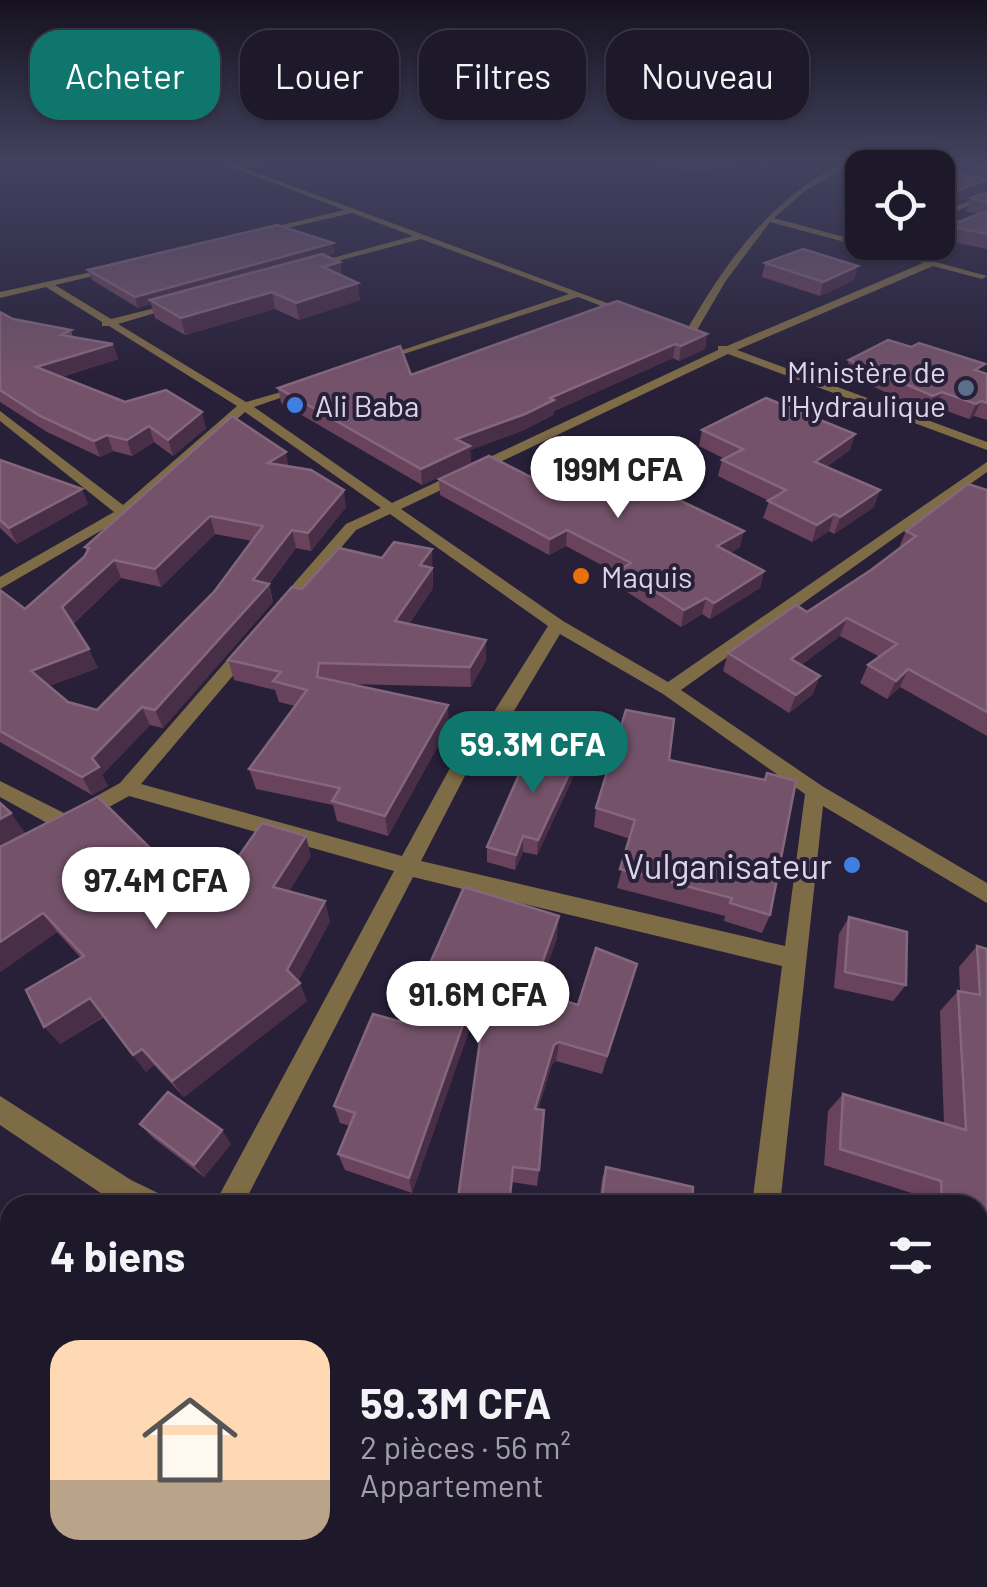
<!DOCTYPE html>
<html lang="fr">
<head>
<meta charset="utf-8">
<style>
  body { margin:0; font-family:Barlow,sans-serif; background:#262133; color:#f1f3f6; height:100vh; display:flex; flex-direction:column; font-size:38px; white-space:nowrap }
  * { box-sizing:border-box; margin:0 }
  p { font-size:32px; color:#a1a0a9 }
  .icon { flex:none; width:55px; height:55px; fill:none; stroke:currentColor; stroke-width:2; stroke-linecap:round; stroke-linejoin:round }
  .map { position:relative; flex:1; overflow:hidden }
  .sheet { position:absolute; left:0px; top:1195px; width:988px; height:392px; display:flex; flex-direction:column; background:#1e182b; border-radius:30px 30px 0 0; box-shadow:0 2px 8px #0004,0 0 0 2px #3c3747 }
  .sheet>* { flex:none }
  .banner { position:absolute; left:30px; top:30px; width:928px; height:90px; display:flex; gap:20px }
  .buttons { position:absolute; left:845px; top:150px; display:grid; gap:20px }
  .buttons a { display:grid; place-items:center; width:110px; height:110px; border-radius:20px; background:#1e182b; box-shadow:0 2px 8px #0004,0 0 0 2px #3c3747; font-size:50px }
  .price { position:absolute; translate:-50% -85px; padding:0 22px; border-radius:35px; background:#fff; color:#222; font-size:32px; line-height:65px; filter:drop-shadow(0 2px 5px #0008) }
  .price::after { content:''; position:absolute; left:50%; top:60px; width:30px; height:22px; margin-left:-15px; background:inherit; clip-path:polygon(0 0,100% 0,50% 100%) }
  .price.on { background:#0f766e; color:#fff }
  ul { padding:0; list-style:none }
  li { display:flex; align-items:center; gap:30px; height:250px; padding:0 50px }
  li span { display:grid; place-items:center; flex:none; width:280px; height:200px; border-radius:30px; color:#555 }
  li>.icon { margin-inline-start:auto }
  span .icon { width:120px; height:120px; fill:#fffc; stroke-width:1 }
  li b { font-size:42px }
  h2 { display:flex; justify-content:space-between; align-items:center; height:120px; padding:0 50px; font-size:42px }
  .pill { padding:0 35px; border-radius:30px; background:#1e182b; box-shadow:0 2px 8px #0004,0 0 0 2px #3c3747; font-size:35px; line-height:90px }
  .pill.on { background:#0f766e; color:#fff }
  .map>svg:first-child { display:block }
  .lines { fill:none; stroke-linecap:round; stroke-linejoin:round }
  .street { fill:#7e6c47; fill-rule:evenodd }
  .wall { fill:#68435b; fill-rule:evenodd }
  .shaded-wall { fill:#492e47 }
  .building { fill:#74536a; stroke:#84677d; stroke-width:2.5; fill-rule:evenodd }
  .service-dot { fill:#5c6f8a; stroke:#282039; stroke-width:4 }
  .shop-dot { fill:#3f7fe0; stroke:#282039; stroke-width:4 }
  .food-dot { fill:#e8710a; stroke:#282039; stroke-width:4 }
  .labels { text-anchor:middle; dominant-baseline:central; stroke-width:8; stroke-linejoin:round; paint-order:stroke }
  .far-poi-label { font-size:30px; fill:#dbd6e7; stroke:#282039; text-anchor:start }
  .poi-label { font-size:35px; fill:#dbd6e7; stroke:#282039; text-anchor:end }
</style>
</head>
<body>
<div class="map">
<svg width="987" height="1587" viewBox="0 0 987 1587">
  <rect width="100%" height="100%" fill="#282039"/>
  <g class="lines">
    <g class="street">
      <polygon points="211,159 234,164 288,159 241,167 634,313 625,315 578,297 376,363 376,359 569,294 421,239 307,269 307,265 413,236 352,213 253,236 253,232 344,210"/>
      <path d="M851,159H859L805,191L774,218L987,276L982,279L933,266L737,350L987,442V450L728,354L401,509L563,621L668,682L987,462V472L681,690L822,786L987,883V903L823,806L780,1205H752L782,966L413,877L243,1205H214L394,871L129,796L82,822L75,820L72,814L75,808L120,783L241,644H253V652L141,784L402,856L456,757L485,726L548,626L390,514L356,530L288,610H276V604L346,524L381,508L245,412L128,515L0,589V577L114,512L0,421V411L123,505L237,406L109,326H102V322L46,287L0,298V292L119,266V270L55,285L111,319L179,302V306L118,324L246,402L309,384V388L254,407L392,503L718,350V346H727L923,263L770,222L725,282L693,337L684,335C726,261 772,195 851,159ZM560,634L663,694L805,794L785,946L421,861L470,766L499,736Z"/>
      <polygon points="987,194 987,199 938,218 938,213"/>
      <polygon points="0,781 72,817 75,823 72,829 58,829 0,797"/>
      <polygon points="0,1096 131,1180 162,1195 166,1205 121,1205 111,1200 0,1125"/>
      <polygon points="10,1492 10,1535 0,1540 0,1496"/>
      <polygon points="707,1578 743,1578 742,1587 706,1587"/>
    </g>
  </g>
  <g class="wall">
    <polygon points="641,159 783,159 763,164 748,160 699,173"/>
    <polygon points="872,159 987,159 987,181 982,192 947,206 938,203 938,168 862,168 862,181 851,177 855,166"/>
    <polygon points="987,192 987,249 943,240 948,226 978,214 966,211 971,198"/>
    <polygon points="335,253 326,256 340,262 342,275 360,300 299,320 275,309 185,335 155,318 151,304 138,308 92,280 88,270"/>
    <polygon points="765,263 854,280 820,296 762,277"/>
    <polygon points="0,312 13,319 71,330 73,337 113,344 118,359 61,377 125,402 206,428 173,456 154,442 132,456 113,451 100,457 47,432 0,402"/>
    <polygon points="707,334 705,349 679,361 673,358 554,411 553,415 524,430 470,450 471,462 422,485 281,403 278,388 411,375"/>
    <polygon points="849,360 987,374 987,420 974,416 969,419 936,407 927,411 845,374"/>
    <polygon points="702,430 855,434 850,450 826,467 874,507 834,534 829,531 812,542 763,518 769,501 718,476 722,460 725,459 699,446"/>
    <polygon points="0,460 88,504 17,544 0,528"/>
    <polygon points="655,463 652,479 645,484 740,547 730,553 764,571 760,588 710,619 702,614 681,627 618,586 620,575 566,546 549,555 440,495 439,479 535,479"/>
    <path d="M289,467L346,507L311,551L296,548L269,584L273,602L163,728L150,725L102,775L108,786L92,795L0,742V590L25,609L84,557L87,552L85,547ZM215,534L252,541L214,592L97,710L68,702L49,686L98,668L73,624L121,578L161,587Z"/>
    <polygon points="987,490 987,736 900,687 887,699 860,683 868,665 880,657 840,636 801,665 813,694 789,713 723,671 728,653 807,612 871,570 899,548 906,531"/>
    <polygon points="433,569 433,588 409,624 486,660 471,687 347,684 449,726 388,836 337,821 333,805 256,789 249,769 295,706 279,702 275,690 234,680 228,660 302,589"/>
    <polygon points="579,753 577,769 537,855 523,852 515,870 487,862 487,847"/>
    <polygon points="669,760 764,780 767,773 770,915 762,933 724,921 725,916 617,888 630,839 594,827 596,808"/>
    <polygon points="0,803 25,833 8,843 206,903 311,856 289,891 330,921 298,981 307,1001 184,1097 154,1065 146,1072 104,1017 60,1044 81,958 57,932 0,972"/>
    <polygon points="849,917 906,985 893,1001 834,988 839,934"/>
    <polygon points="557,938 537,993 578,1005 632,984 602,1074 556,1061 552,1064 538,1110 539,1170 537,1186 512,1182 509,1205 457,1205 482,1024 472,1022 412,1193 345,1170 338,1154 350,1126 340,1123 334,1106 402,1022"/>
    <polygon points="977,946 987,949 987,1485 978,1482 978,1205 922,1205 921,1196 824,1165 828,1111 843,1094 944,1124 940,1011 958,991 960,991 959,967"/>
    <polygon points="140,1124 231,1144 204,1177 152,1137"/>
    <polygon points="606,1167 692,1205 599,1205 602,1179"/>
    <rect x="822" y="1578" width="118" height="9"/>
  </g>
  <g class="shaded-wall">
    <polygon points="705,159 748,159 699,173 701,160"/>
    <polygon points="764,159 783,159 763,164"/>
    <polygon points="987,180 982,192 947,206 951,193"/>
    <polygon points="333,243 335,253 155,303 150,300 151,304 138,308 135,297"/>
    <polygon points="340,262 342,279 323,267"/>
    <polygon points="858,266 854,280 820,296 823,282"/>
    <polygon points="358,283 360,300 299,320 296,303"/>
    <polygon points="272,292 275,309 185,335 181,318"/>
    <polygon points="707,334 705,349 679,361 681,346"/>
    <polygon points="113,344 118,359 43,382 36,367"/>
    <polygon points="675,344 673,358 554,411 553,415 524,430 470,450 471,462 422,485 421,469 456,439"/>
    <polygon points="942,392 936,407 927,411 933,396"/>
    <polygon points="981,401 974,416 969,419 976,404"/>
    <polygon points="202,412 206,428 173,456 168,440"/>
    <polygon points="149,426 154,442 132,456 127,440"/>
    <polygon points="855,434 850,450 810,479 815,462"/>
    <polygon points="107,435 113,451 100,457 94,441"/>
    <polygon points="286,452 289,470 268,463"/>
    <polygon points="655,463 652,479 630,494 633,478"/>
    <polygon points="82,489 88,504 17,544 9,528"/>
    <polygon points="344,490 346,507 311,551 308,533"/>
    <polygon points="880,490 874,507 834,534 840,517"/>
    <polygon points="834,514 829,531 812,542 817,525"/>
    <polygon points="210,516 215,534 161,587 155,569"/>
    <polygon points="292,530 296,548 268,584 273,602 163,728 155,710 253,580"/>
    <polygon points="567,530 566,546 549,555 550,539"/>
    <polygon points="744,531 740,547 713,562 717,546"/>
    <polygon points="432,549 433,588 397,642 395,621 420,565"/>
    <polygon points="114,560 121,578 71,625 62,607"/>
    <polygon points="764,571 760,588 710,619 714,603"/>
    <polygon points="706,598 702,614 681,627 684,610"/>
    <polygon points="847,618 840,636 784,677 791,659"/>
    <polygon points="486,640 486,660 471,687 470,667"/>
    <polygon points="89,649 98,668 41,689 31,671"/>
    <polygon points="908,669 900,687 887,699 896,681"/>
    <polygon points="820,676 813,694 789,713 796,695"/>
    <polygon points="448,705 449,726 388,836 385,816"/>
    <polygon points="142,707 150,725 102,775 108,786 92,795 82,777 92,758"/>
    <polygon points="579,753 577,769 537,855 538,840"/>
    <polygon points="11,813 25,833 0,848 0,819"/>
    <polygon points="306,836 311,856 280,906 273,887"/>
    <polygon points="523,836 523,852 515,870 516,855"/>
    <polygon points="325,901 330,921 295,987 300,983 307,1001 184,1097 172,1081 287,970"/>
    <polygon points="43,913 57,932 0,972 0,942"/>
    <polygon points="559,916 557,938 530,1011 532,991"/>
    <polygon points="637,964 632,984 602,1074 607,1056"/>
    <polygon points="90,998 104,1016 60,1044 44,1027"/>
    <polygon points="471,1002 472,1022 412,1193 409,1178"/>
    <polygon points="559,1042 556,1061 552,1064 533,1126 535,1109 554,1045"/>
    <polygon points="142,1049 154,1065 146,1072 133,1055"/>
    <polygon points="222,1130 231,1144 204,1177 194,1165"/>
    <polygon points="10,1392 10,1416 8,1418 0,1417 0,1404"/>
    <polygon points="309,1578 316,1578 312,1587 305,1587"/>
  </g>
  <g class="building">
    <polygon points="872,159 987,159 987,168 939,159 941,170 987,180 951,193 938,189 938,168 862,168 855,166"/>
    <polygon points="987,192 987,203 971,198"/>
    <polygon points="987,211 987,234 948,226"/>
    <polygon points="277,225 333,243 135,297 88,270"/>
    <polygon points="803,249 858,266 823,282 765,263"/>
    <polygon points="322,254 340,262 323,267 358,283 296,303 272,292 181,318 150,300"/>
    <polygon points="617,301 707,334 681,346 675,344 550,398 554,400 525,414 456,439 470,446 421,469 278,388 400,346 411,375"/>
    <polygon points="0,312 13,319 71,330 61,335 113,344 36,367 125,402 166,390 202,412 168,440 149,426 127,440 107,435 94,441 40,416 0,390"/>
    <polygon points="888,340 911,347 919,343 985,364 975,370 987,374 987,403 981,401 976,404 942,392 933,396 849,360"/>
    <polygon points="766,398 855,434 815,462 880,490 840,517 834,514 817,525 768,501 786,490 722,460 743,449 702,430"/>
    <path d="M232,416L286,452L268,463L311,470L344,490L308,533L292,530L253,580L269,584L155,710L142,707L92,758L99,767L82,777L0,731V590L25,609L84,557L89,548L85,547ZM210,516L263,526L214,592L97,710L68,702L31,671L89,649L62,607L114,560L155,569Z"/>
    <polygon points="615,444 655,463 633,478 744,531 717,546 764,571 714,603 706,598 684,610 621,569 631,563 567,530 550,539 439,479 489,456 535,479"/>
    <polygon points="0,460 82,489 9,528 0,520"/>
    <polygon points="968,484 987,490 987,712 908,669 896,681 868,665 897,644 847,618 791,659 820,676 796,695 728,653 796,605 807,612 871,570 916,536 906,531"/>
    <polygon points="394,542 432,549 420,565 432,568 395,621 486,640 470,667 319,663 317,677 448,705 385,816 332,801 340,788 249,769 307,690 273,681 281,672 228,660 292,587 302,589 339,548 382,558"/>
    <polygon points="626,710 674,719 669,760 765,780 767,773 796,781 770,915 730,903 732,898 620,869 635,820 596,808"/>
    <polygon points="534,741 579,753 538,840 523,836 516,855 487,847"/>
    <polygon points="98,797 206,903 262,823 306,836 273,887 325,901 287,970 300,983 172,1081 142,1049 133,1055 90,998 44,1027 26,990 84,956 43,913 0,942 0,847"/>
    <polygon points="0,803 11,813 0,819"/>
    <polygon points="464,887 559,916 532,991 578,1005 596,948 637,964 607,1056 559,1042 554,1045 535,1109 544,1110 539,1170 513,1167 509,1205 457,1205 485,1005 471,1002 409,1178 338,1154 355,1113 334,1106 373,1014 402,1022 410,1008"/>
    <polygon points="849,917 907,932 906,985 845,972"/>
    <polygon points="977,946 987,949 987,1473 978,1469 978,1205 942,1205 941,1181 840,1149 843,1094 966,1130 958,991 980,995"/>
    <polygon points="168,1092 222,1130 194,1165 140,1124"/>
    <polygon points="606,1167 693,1187 692,1205 601,1205"/>
    <polygon points="10,1341 10,1392 0,1404 0,1353"/>
    <polygon points="125,1578 309,1578 305,1587 265,1587 252,1581 250,1587 121,1587"/>
    <polygon points="361,1578 490,1578 487,1587 358,1587"/>
    <polygon points="838,1578 940,1578 940,1587 837,1587"/>
  </g>
  <linearGradient id="sky" x2="0" y2="1"><stop stop-color="#16121f"/><stop offset="0.42" stop-color="#42425f"/><stop offset="1" stop-color="#42425f" stop-opacity="0"/></linearGradient>
  <rect width="987" height="381" fill="url(#sky)"/>
  <circle class="service-dot" cx="966" cy="388" r="10"/>
  <g class="shop-dot">
    <circle cx="295" cy="405" r="10"/>
    <circle cx="852" cy="865" r="10"/>
  </g>
  <circle class="food-dot" cx="581" cy="576" r="10"/>
  <g class="labels">
    <g class="far-poi-label">
      <text x="946" y="371" text-anchor="end">Ministère de<tspan x="946" dy="34">l'Hydraulique</tspan></text>
      <text x="315" y="405">Ali Baba</text>
      <text x="601" y="576">Maquis</text>
    </g>
    <g class="poi-label">
      <text x="832" y="865">Vulganisateur</text>
    </g>
  </g>
</svg>
<div class="buttons">
<a><svg class="icon" aria-label="locate" viewBox="0 0 24 24"><circle cx="12" cy="12" r="6"/><path d="M12 2v4M12 18v4M2 12h4M18 12h4"/></svg></a>
</div>
<b class="price" style="left:618px;top:521px">199M CFA</b>
<b class="price on" style="left:533px;top:796px">59.3M CFA</b>
<b class="price" style="left:156px;top:932px">97.4M CFA</b>
<b class="price" style="left:478px;top:1046px">91.6M CFA</b>
<div class="banner">
<a class="pill on">Acheter</a>
<a class="pill">Louer</a>
<a class="pill">Filtres</a>
<a class="pill">Nouveau</a>
</div>
<section class="sheet">
<h2>4 biens<svg class="icon" aria-label="filters" viewBox="0 0 24 24"><path d="M4 7h16M4 17h16"/><circle cx="9" cy="7" r="2"/><circle cx="15" cy="17" r="2"/></svg></h2>
<ul>
<li><span style="background:linear-gradient(#ffd9b3 70%,#b9a48a 0)"><svg class="icon" aria-label="home" viewBox="0 0 24 24"><path d="M3 11l9-7 9 7M6 9v11h12V9"/></svg></span><div><b>59.3M CFA</b><p>2 pièces · 56 m²</p><p>Appartement</p></div></li>
</ul>
</section>
</div>
</body>
</html>
